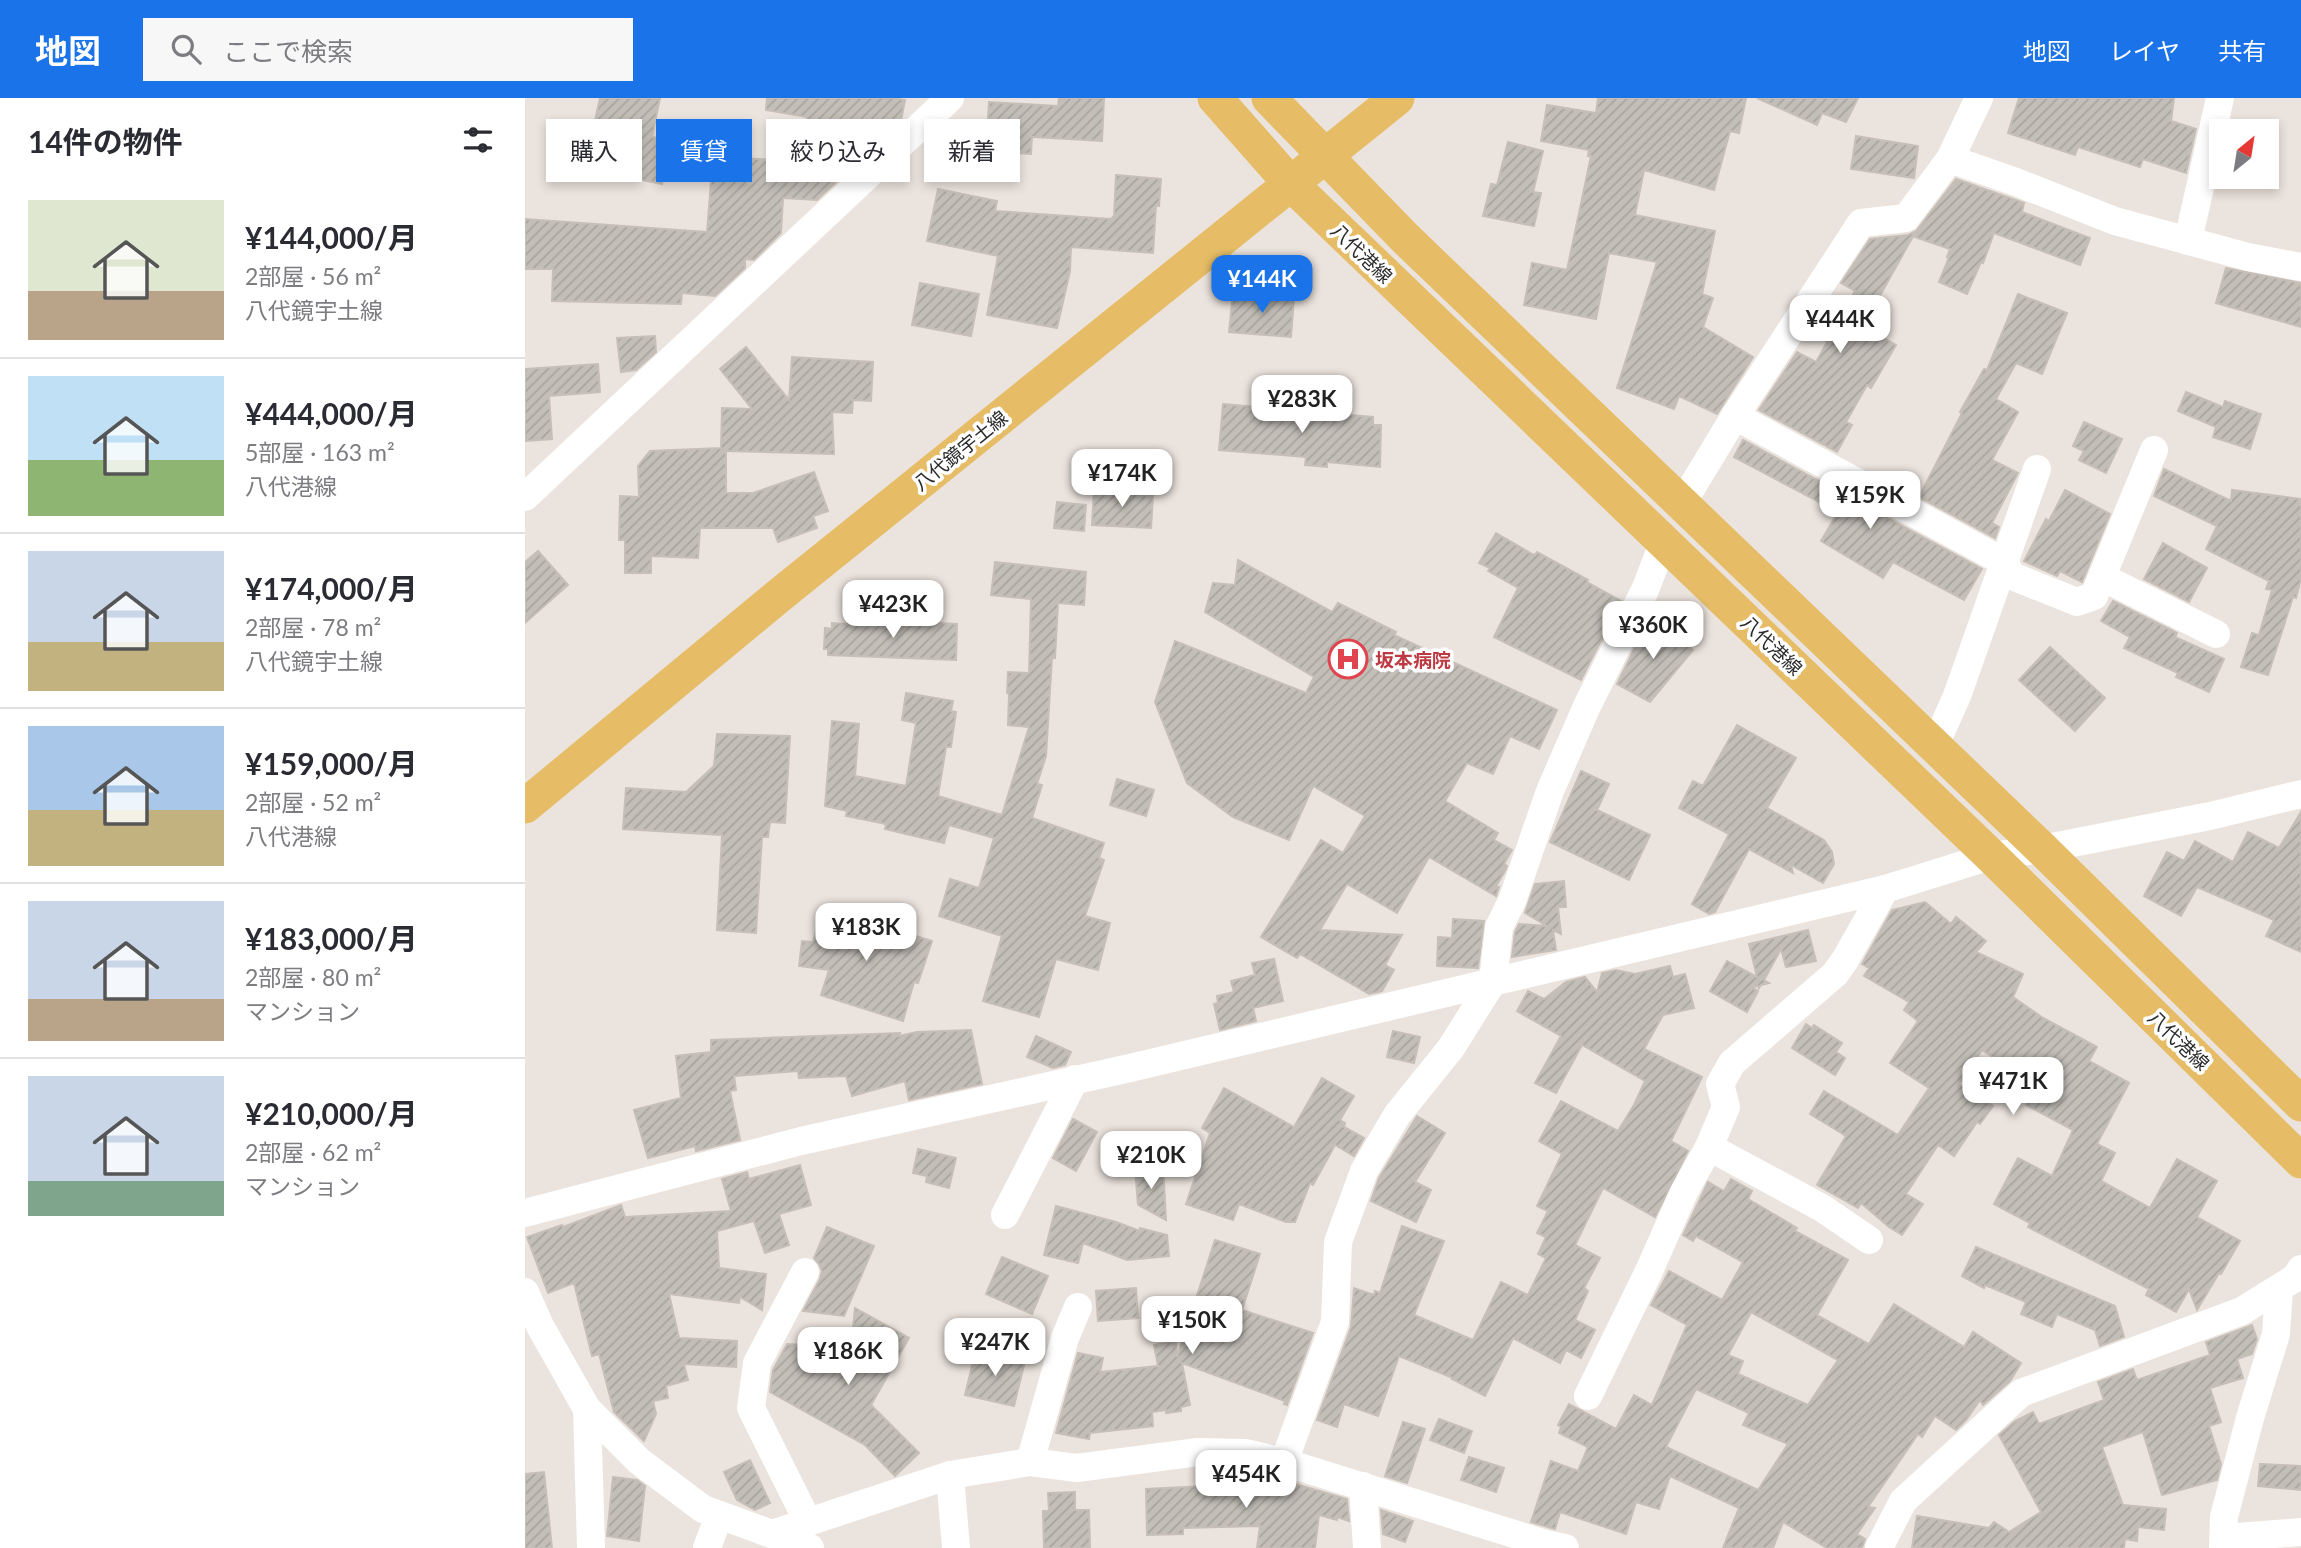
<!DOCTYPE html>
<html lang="ja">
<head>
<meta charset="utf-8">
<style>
  body { margin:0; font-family:Lato,"Noto Sans JP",sans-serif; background:#f7f7f7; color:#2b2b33; height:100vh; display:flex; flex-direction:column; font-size:26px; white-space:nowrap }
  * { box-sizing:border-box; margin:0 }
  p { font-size:23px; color:#7c7c81 }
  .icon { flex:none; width:38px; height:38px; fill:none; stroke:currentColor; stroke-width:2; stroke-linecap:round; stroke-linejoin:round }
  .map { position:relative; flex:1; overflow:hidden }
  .drawer { display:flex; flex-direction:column; background:#fff; width:525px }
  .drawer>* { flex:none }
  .hud { position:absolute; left:21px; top:21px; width:665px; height:63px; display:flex; gap:14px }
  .needle { width:46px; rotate:30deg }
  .controls { position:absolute; left:1684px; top:21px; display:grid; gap:14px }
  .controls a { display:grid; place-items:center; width:70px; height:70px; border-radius:0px; background:#fff; box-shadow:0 4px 10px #0003; font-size:35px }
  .price { position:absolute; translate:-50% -60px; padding:0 16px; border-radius:14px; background:#fff; color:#222; font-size:23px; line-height:46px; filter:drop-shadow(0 2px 4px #0008) }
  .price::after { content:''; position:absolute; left:50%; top:42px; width:21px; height:16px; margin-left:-10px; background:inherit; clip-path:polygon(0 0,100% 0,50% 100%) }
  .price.current { background:#1a73e8; color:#fff }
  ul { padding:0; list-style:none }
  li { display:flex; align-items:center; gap:21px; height:175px; padding:0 28px }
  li+li { border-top:2px solid #e1e1e2 }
  li span { display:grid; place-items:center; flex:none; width:196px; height:140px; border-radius:0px; color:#555 }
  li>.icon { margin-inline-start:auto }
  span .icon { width:84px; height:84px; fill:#fffc; stroke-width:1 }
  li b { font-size:30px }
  h2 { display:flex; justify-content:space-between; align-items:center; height:84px; padding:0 28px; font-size:30px }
  .pill { padding:0 24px; border-radius:0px; background:#fff; box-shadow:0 4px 10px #0003; font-size:24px; line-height:63px }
  .pill.current { background:#1a73e8; color:#fff }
  header { display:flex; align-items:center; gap:42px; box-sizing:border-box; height:98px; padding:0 35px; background:#1a73e8; color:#fff }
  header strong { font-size:33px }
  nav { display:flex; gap:38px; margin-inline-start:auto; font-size:24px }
  .search { width:490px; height:63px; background:#f7f7f7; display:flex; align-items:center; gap:18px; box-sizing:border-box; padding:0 24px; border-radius:0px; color:#7c7c81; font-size:26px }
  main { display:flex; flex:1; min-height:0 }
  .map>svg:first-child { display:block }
  .building { fill:url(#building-hatch); stroke:#c6bfb7; stroke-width:2; fill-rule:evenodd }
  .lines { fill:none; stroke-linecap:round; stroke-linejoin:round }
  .minor { stroke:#fff; stroke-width:28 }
  .major { stroke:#e6bd66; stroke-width:35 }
  .labels { text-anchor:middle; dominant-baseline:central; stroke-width:7; stroke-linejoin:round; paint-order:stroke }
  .street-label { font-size:19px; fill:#2a2a2a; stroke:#fff }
  .health-label { font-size:19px; font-weight:bold; fill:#be3a42; stroke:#fff; text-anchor:start }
</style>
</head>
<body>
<header>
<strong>地図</strong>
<div class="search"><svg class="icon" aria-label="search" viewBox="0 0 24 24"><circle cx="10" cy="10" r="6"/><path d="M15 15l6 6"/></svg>ここで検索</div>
<nav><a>地図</a><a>レイヤ</a><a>共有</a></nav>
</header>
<main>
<section class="drawer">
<h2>14件の物件<svg class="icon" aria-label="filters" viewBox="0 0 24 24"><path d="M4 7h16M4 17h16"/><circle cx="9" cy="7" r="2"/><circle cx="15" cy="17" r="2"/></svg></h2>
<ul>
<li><span style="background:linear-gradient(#dfe7d0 65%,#b9a48a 0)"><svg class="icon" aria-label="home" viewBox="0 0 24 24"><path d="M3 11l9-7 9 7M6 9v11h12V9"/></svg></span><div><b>¥144,000/月</b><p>2部屋 · 56 m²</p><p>八代鏡宇土線</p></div></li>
<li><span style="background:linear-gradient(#bfe0f5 60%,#8fb573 0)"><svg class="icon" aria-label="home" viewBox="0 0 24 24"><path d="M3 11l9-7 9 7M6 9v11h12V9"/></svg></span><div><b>¥444,000/月</b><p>5部屋 · 163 m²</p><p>八代港線</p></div></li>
<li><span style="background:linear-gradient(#c9d6e8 65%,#c2b280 0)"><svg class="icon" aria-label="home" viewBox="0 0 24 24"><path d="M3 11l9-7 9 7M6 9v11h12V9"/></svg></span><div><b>¥174,000/月</b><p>2部屋 · 78 m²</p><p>八代鏡宇土線</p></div></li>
<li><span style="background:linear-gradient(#a9c7e8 60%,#c2b280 0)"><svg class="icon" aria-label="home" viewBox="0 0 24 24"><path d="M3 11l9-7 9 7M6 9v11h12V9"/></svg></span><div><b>¥159,000/月</b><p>2部屋 · 52 m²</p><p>八代港線</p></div></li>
<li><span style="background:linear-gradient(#c9d6e8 70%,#b9a48a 0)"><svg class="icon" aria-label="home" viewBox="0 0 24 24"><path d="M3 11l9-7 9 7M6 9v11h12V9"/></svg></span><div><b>¥183,000/月</b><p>2部屋 · 80 m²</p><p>マンション</p></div></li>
<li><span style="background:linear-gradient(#c9d6e8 75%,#7fa58c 0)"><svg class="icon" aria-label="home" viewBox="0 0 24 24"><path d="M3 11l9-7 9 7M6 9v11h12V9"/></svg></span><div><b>¥210,000/月</b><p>2部屋 · 62 m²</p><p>マンション</p></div></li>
</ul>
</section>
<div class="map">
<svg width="1776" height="1450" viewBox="0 0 1776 1450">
  <defs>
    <pattern id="building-hatch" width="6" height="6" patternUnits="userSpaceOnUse" patternTransform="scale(1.75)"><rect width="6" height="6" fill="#c3bfb8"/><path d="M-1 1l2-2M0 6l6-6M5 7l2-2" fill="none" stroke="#a8a49e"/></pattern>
  </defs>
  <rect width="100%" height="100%" fill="#ebe3dd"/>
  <g class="building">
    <polygon points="75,0 135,0 127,39 146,42 137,86 102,79 105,64 57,54 61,30 68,31"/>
    <polygon points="242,0 368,0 380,2 376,23 358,40 317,32 313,82 292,102 258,100 256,135 229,162 220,161 220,170 190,198 157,195 156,206 27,203 28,171 0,171 0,121 182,134 188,59 275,63 282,19 241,12"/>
    <polygon points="534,0 579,0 577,43 507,39 506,56 461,53 464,4 533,8"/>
    <polygon points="1073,0 1221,0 1214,35 1205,33 1189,92 1119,72 1110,117 1190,133 1177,196 1188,200 1178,229 1228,259 1192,316 1154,298 1149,311 1092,290 1132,164 1084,155 1071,221 999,207 1007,165 1042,172 1066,58 1063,58 1064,52 1016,43 1022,7 1071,15"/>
    <polygon points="1232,0 1333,0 1321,24 1297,15 1292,27"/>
    <polygon points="1494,0 1649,0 1646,23 1671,31 1661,75 1618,61 1615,69 1553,49 1550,57 1483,35"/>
    <polygon points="1331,38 1393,48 1389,80 1326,71"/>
    <polygon points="983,44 1018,53 1008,94 1016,95 1009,128 958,118 966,86 972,87"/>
    <polygon points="591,77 636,81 634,108 631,107 628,155 546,149 545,173 532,230 462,217 473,158 402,143 413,91 472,103 470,113 586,121 589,118"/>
    <polygon points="1431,81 1499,105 1497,114 1565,140 1555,167 1469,135 1458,165 1456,164 1442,196 1414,184 1424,159 1422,159 1425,151 1390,139 1392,132"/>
    <polygon points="1391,133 1338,228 1371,247 1346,290 1342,287 1321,324 1327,327 1312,354 1234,312 1272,254 1291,264 1330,193 1316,185 1345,141 1383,137"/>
    <polygon points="1701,170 1776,185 1776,229 1691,205"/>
    <polygon points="395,185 454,196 446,238 387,227"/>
    <polygon points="708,195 769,200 766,239 704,234"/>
    <polygon points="1493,196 1542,215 1517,276 1491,265 1471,301 1493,314 1467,362 1493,375 1467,425 1474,429 1470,440 1394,399 1437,315 1435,314 1459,271 1462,272"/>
    <polygon points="130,238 131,254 111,272 96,274 92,240"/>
    <polygon points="221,249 264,302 267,259 348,264 346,303 328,302 327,315 307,314 309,356 201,353 201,395 228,395 289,374 303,413 288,418 292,430 253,444 248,430 175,430 173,460 126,458 126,475 100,475 100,442 94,442 95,398 114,399 113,368 125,353 196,350 197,310 227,311 195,271"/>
    <polygon points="73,266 75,294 24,298 27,341 0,343 0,271"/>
    <polygon points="1661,294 1698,309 1700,303 1736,316 1725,351 1688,339 1691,329 1653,313"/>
    <polygon points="698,306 848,319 848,327 856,327 855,369 802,364 802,369 780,367 781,359 694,352"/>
    <polygon points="1559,324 1597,341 1581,375 1554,362 1559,353 1548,348"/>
    <polygon points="1218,342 1457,471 1439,502 1368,464 1358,480 1296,443 1313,414 1209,359"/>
    <polygon points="1639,371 1706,403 1707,392 1776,401 1776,481 1771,500 1768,499 1743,577 1716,569 1727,535 1734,537 1747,492 1741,491 1744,483 1681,451 1692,428 1629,398"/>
    <polygon points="569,392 621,393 621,398 628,398 626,430 567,427"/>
    <polygon points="1540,392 1585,416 1557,484 1535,473 1532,478 1499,463 1521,421 1524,423"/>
    <polygon points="532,404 561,407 559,433 529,430"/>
    <polygon points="971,435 1007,456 1010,457 1012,454 1043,471 1063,482 1062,484 1096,503 1056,582 969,539 993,490 963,473 965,470 954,465"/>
    <polygon points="1638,445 1682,470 1664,504 1619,481"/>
    <polygon points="13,453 43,487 0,525 0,464"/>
    <polygon points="713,462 807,514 813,505 871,534 869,537 1032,612 1014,651 985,638 968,676 942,665 920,703 973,735 969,742 987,752 979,766 982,768 980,773 970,790 974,789 971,798 904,759 872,815 822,786 795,832 877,837 860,867 869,872 857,893 844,896 775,856 772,860 736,839 796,742 818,755 840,718 788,688 764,742 708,719 662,685 630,604 650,543 781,595 789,579 680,514 688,485 710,487"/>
    <polygon points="470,464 561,474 559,507 533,505 530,560 527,560 521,658 512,686 517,687 507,720 579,745 574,760 579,762 560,818 585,825 573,872 531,861 514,919 458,903 477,838 414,818 425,781 454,790 469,740 424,727 419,745 360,731 361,726 321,718 322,713 300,708 307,623 334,626 330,678 381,688 391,625 377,622 381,595 428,603 426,613 431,614 426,649 421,649 413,698 477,717 504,629 483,627 484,596 482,595 483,574 504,575 506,501 466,497"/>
    <polygon points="1588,503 1652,535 1650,539 1699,561 1684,594 1651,579 1653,575 1599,550 1605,539 1576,523"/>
    <polygon points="1125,519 1168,552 1125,604 1092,586"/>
    <polygon points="351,522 432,526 431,562 303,557 303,551 299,551 300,530 307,531 307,525 351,528"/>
    <polygon points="1525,549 1580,600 1550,633 1494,582"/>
    <polygon points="1212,627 1271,660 1242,710 1299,742 1307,754 1309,766 1298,785 1266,767 1268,775 1224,751 1190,814 1184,816 1167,806 1204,736 1154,710 1168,683 1178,688"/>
    <polygon points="192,636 265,638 260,725 245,724 243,739 237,739 231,835 192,832 197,737 98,731 101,690 161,694 189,668"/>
    <polygon points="1056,673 1084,686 1072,712 1125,737 1104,782 1025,744"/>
    <polygon points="592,681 629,692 621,718 585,707"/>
    <polygon points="1776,714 1776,854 1741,838 1749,822 1672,789 1656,818 1619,798 1642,754 1659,763 1670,743 1708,764 1723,734 1754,750"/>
    <polygon points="1039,783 1041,809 1033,809 1036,836 1028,832 1031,852 987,859 990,834 994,826 1022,828 1000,815 1010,786"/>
    <polygon points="1400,804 1426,826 1431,819 1461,843 1451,854 1498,876 1488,899 1518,920 1572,949 1564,963 1604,985 1572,1046 1590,1055 1576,1083 1625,1110 1652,1061 1692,1083 1672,1119 1715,1143 1696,1176 1694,1175 1672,1212 1664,1191 1651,1214 1621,1197 1624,1191 1503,1129 1505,1125 1469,1106 1493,1060 1527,1078 1548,1032 1501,1007 1511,987 1457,952 1434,986 1468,1008 1455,1026 1452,1024 1429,1058 1413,1047 1381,1096 1398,1106 1377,1137 1364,1129 1336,1105 1333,1110 1292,1087 1321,1038 1285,1016 1299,993 1373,1037 1404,990 1365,965 1393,923 1379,912 1384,904 1339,878 1344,870 1337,866 1367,812"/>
    <polygon points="298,810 407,843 393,885 389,884 378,923 296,897 304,872 274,868 277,843 288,844"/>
    <polygon points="928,821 959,823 953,870 912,868 913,839 927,840"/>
    <polygon points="1283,832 1291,863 1261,869 1256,851 1239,882 1244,885 1236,887 1234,890 1234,888 1227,889 1233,893 1222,914 1185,893 1202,863 1232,879 1224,846"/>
    <polygon points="749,861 758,903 728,910 731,923 695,932 689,906 693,905 692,898 709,894 706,883 730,877 727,865"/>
    <polygon points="1145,868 1148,879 1160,876 1169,910 1138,917 1119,951 1177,979 1146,1043 1163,1053 1130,1119 1078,1090 1050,1147 1075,1160 1059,1190 1063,1193 1050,1222 1070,1232 1056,1260 1041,1252 1035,1265 988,1240 960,1298 927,1281 928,1280 874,1258 853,1318 819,1306 812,1329 792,1322 826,1229 829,1190 849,1197 850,1193 855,1195 877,1128 919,1143 889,1217 948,1242 976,1184 1003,1197 1021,1160 1013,1156 1021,1139 1012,1135 1023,1113 1012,1108 1037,1056 1014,1043 1036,1003 1093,1033 1109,1007 1120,983 1057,947 1031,995 1010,985 1036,938 992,913 1003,893 1019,901 1041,884 1060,879 1072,894 1077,875 1091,872 1110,876"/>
    <polygon points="1281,926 1287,930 1289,927 1317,945 1311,954 1320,960 1310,977 1267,950"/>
    <polygon points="446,932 457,986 384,1002 380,983 327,998 321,978 274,980 273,973 209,978 211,992 205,993 215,1042 171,1053 170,1048 123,1060 109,1012 156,1000 151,958 186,954 186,942 375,935 374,938 392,934"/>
    <polygon points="868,933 895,939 889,965 862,959"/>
    <polygon points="511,938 546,954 540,967 528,970 502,959"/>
    <polygon points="797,980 829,998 815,1022 820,1025 819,1029 839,1040 829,1058 810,1047 788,1087 785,1085 770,1124 761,1124 714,1106 708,1122 661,1106 685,1035 677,1030 699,990 769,1029"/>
    <polygon points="892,1018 920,1035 890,1084 906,1092 891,1124 846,1103 854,1080"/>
    <polygon points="548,1021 572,1034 551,1073 528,1060"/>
    <polygon points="393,1051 431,1060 424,1090 401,1084 402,1078 388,1075"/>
    <polygon points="275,1067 286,1107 254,1116 264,1147 240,1155 229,1123 192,1133 194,1170 241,1176 237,1212 215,1199 214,1205 144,1196 154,1240 212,1243 211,1269 159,1266 163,1282 141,1288 143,1300 128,1303 131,1316 119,1343 89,1314 74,1256 67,1258 49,1185 23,1195 2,1139 37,1127 38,1129 96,1107 100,1119 206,1113 197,1081 222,1074 224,1081"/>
    <polygon points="637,1070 639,1084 641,1122 613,1107 610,1071"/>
    <path d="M1206,1081L1227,1093L1223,1101L1272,1130L1270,1133L1323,1162L1292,1217L1344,1246L1369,1206L1439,1249L1448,1234L1496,1265L1485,1283L1458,1307L1455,1302L1441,1322L1431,1332L1410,1318L1397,1339L1393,1336L1343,1409L1350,1410L1332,1436L1340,1441L1337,1450H1302L1258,1424L1248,1450H1198L1214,1410L1145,1378L1134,1411L1111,1404L1101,1436L1035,1414L1030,1431L1006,1424L1026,1363L1053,1373L1063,1349L1034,1335L1036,1329L1033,1327L1044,1306L1091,1331L1109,1297L1127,1307L1162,1227L1126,1207L1144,1173L1197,1202L1218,1164L1171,1138L1168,1143L1158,1137L1183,1084L1199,1093ZM1226,1214L1313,1262L1283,1307L1213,1276L1218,1263L1203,1257ZM1171,1291L1224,1315L1218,1327L1263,1346L1233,1392L1141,1349Z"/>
    <polygon points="531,1108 591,1124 615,1133 615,1130 642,1137 644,1158 602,1162 558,1145 553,1165 519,1157"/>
    <polygon points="302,1129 349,1148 319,1218 278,1213 295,1181 297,1173 294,1166 289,1160"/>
    <polygon points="690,1142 735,1156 717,1212 788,1235 762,1307 759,1306 760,1303 657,1265 665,1307 656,1309 656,1313 641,1315 641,1312 627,1314 628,1328 565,1335 564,1341 531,1335 553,1255 578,1260 575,1274 633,1268 629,1247 651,1243 652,1259"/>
    <polygon points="1451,1149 1590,1208 1599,1239 1575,1248 1570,1232 1532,1216 1527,1229 1496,1216 1501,1204 1460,1187 1459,1190 1437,1178"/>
    <polygon points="477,1159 523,1178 507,1216 461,1196"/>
    <polygon points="611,1190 613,1220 573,1223 571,1193"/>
    <polygon points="330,1210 384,1240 346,1307 394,1355 370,1378 340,1347 245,1294 248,1272 262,1246 326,1250"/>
    <polygon points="1727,1227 1732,1241 1727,1256 1712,1261 1718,1280 1685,1290 1696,1324 1684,1328 1696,1366 1692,1382 1637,1397 1618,1334 1577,1349 1598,1407 1641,1411 1639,1432 1613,1429 1612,1443 1600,1441 1599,1450 1387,1450 1392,1418 1464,1430 1469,1424 1484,1434 1516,1414 1474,1337 1490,1323 1508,1314 1514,1326 1579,1302 1573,1284 1608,1271 1612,1282 1685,1257 1681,1244"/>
    <polygon points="451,1251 500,1263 489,1308 440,1297"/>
    <polygon points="914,1321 947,1333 939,1355 905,1342"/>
    <polygon points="878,1324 900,1331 882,1385 860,1378"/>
    <polygon points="944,1359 979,1370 971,1394 936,1382"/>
    <polygon points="225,1362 245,1405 230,1412 212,1402 199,1374"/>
    <polygon points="1735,1366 1776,1368 1776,1392 1733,1388"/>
    <polygon points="726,1373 822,1401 824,1423 812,1419 812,1422 794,1417 790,1450 732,1450 735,1428 658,1430 658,1436 622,1437 621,1391 723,1386"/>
    <polygon points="19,1374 27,1450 0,1450 0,1376"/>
    <polygon points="88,1379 112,1382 120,1388 114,1443 82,1438"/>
    <polygon points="550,1394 550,1412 564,1412 565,1450 519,1450 518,1413 524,1413 523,1395"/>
    <polygon points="856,1412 888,1423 880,1444 858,1436"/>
  </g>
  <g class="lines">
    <g class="minor">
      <polyline points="1425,61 1491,84 1590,123 1723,159 1776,169"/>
      <polyline points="1663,143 1695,0"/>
      <polyline points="1210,318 1479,464 1487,478 1552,504 1569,498 1629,352"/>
      <polyline points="0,399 425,0"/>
      <polyline points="1156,407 1210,318 1336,125 1381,120 1425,61 1454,0"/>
      <polyline points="1577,479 1691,536"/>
      <polyline points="1409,649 1432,598 1512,371"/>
      <polyline points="1184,1049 1297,1110 1344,1142"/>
      <polyline points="0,1115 276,1043 605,970 1360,791 1466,758 1517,751 1685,718 1776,696"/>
      <polyline points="480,1117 550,981"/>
      <polyline points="280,1174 232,1265 226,1310 283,1424"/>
      <polyline points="0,1194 15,1228 62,1311 114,1363 178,1411 285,1450"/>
      <polyline points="1063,1298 1124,1173 1159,1094 1184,1049 1201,1009 1195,986 1207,965 1310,876 1320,862 1360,791"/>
      <polyline points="62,1311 66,1450"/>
      <polyline points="505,1364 540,1240 553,1209"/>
      <polyline points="759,1364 810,1224 813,1144 839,1073 872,1017 926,950 968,883 974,829 987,803 1025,693 1062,608 1120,492 1139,443"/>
      <polyline points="425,1377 431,1450"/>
      <polyline points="838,1388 842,1450"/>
      <polyline points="247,1436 425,1377 505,1364 552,1370 673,1354 720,1355 759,1364 1021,1446 1040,1450"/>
      <polyline points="1699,1440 1776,1434"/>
      <polyline points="182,1450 194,1417"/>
      <polyline points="1354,1450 1378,1403 1496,1295 1717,1213 1770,1180 1776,1171"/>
      <polyline points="1698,1450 1699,1419 1725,1320 1751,1236 1754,1192"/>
    </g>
    <g class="major">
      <polyline points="690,0 765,85 1466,758 1776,1063"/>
      <polyline points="744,0 881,141 1517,751 1776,1006"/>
      <polyline points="0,708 256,496 872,0"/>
    </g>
  </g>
  <defs>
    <symbol id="hospital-ring" viewBox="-11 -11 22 22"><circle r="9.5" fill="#fff" stroke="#e0444e" stroke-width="1.5"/><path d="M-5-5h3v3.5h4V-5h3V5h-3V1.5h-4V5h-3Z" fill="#e0444e"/></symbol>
  </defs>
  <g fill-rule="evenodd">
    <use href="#hospital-ring" x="801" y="539" width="44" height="44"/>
  </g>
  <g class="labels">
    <g class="street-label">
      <text transform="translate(837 155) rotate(44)">八代港線</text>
      <text transform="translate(435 352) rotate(-39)">八代鏡宇土線</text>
      <text transform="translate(1247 547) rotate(44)">八代港線</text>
      <text transform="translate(1654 942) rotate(44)">八代港線</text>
    </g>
    <g class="health-label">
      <text x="850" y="561">坂本病院</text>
    </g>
  </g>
</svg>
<div class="controls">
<a><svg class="needle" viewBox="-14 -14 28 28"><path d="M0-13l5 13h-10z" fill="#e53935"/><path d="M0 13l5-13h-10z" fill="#7c7c81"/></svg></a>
</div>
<b class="price current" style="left:737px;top:217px">¥144K</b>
<b class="price" style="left:1315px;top:257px">¥444K</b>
<b class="price" style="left:777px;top:337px">¥283K</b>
<b class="price" style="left:597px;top:411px">¥174K</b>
<b class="price" style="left:1345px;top:433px">¥159K</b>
<b class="price" style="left:368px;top:542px">¥423K</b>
<b class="price" style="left:1128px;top:563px">¥360K</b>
<b class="price" style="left:341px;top:865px">¥183K</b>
<b class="price" style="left:1488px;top:1019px">¥471K</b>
<b class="price" style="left:626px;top:1093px">¥210K</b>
<b class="price" style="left:667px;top:1258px">¥150K</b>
<b class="price" style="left:470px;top:1280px">¥247K</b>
<b class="price" style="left:323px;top:1289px">¥186K</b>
<b class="price" style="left:721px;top:1412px">¥454K</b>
<div class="hud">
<a class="pill">購入</a>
<a class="pill current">賃貸</a>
<a class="pill">絞り込み</a>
<a class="pill">新着</a>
</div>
</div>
</main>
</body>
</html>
